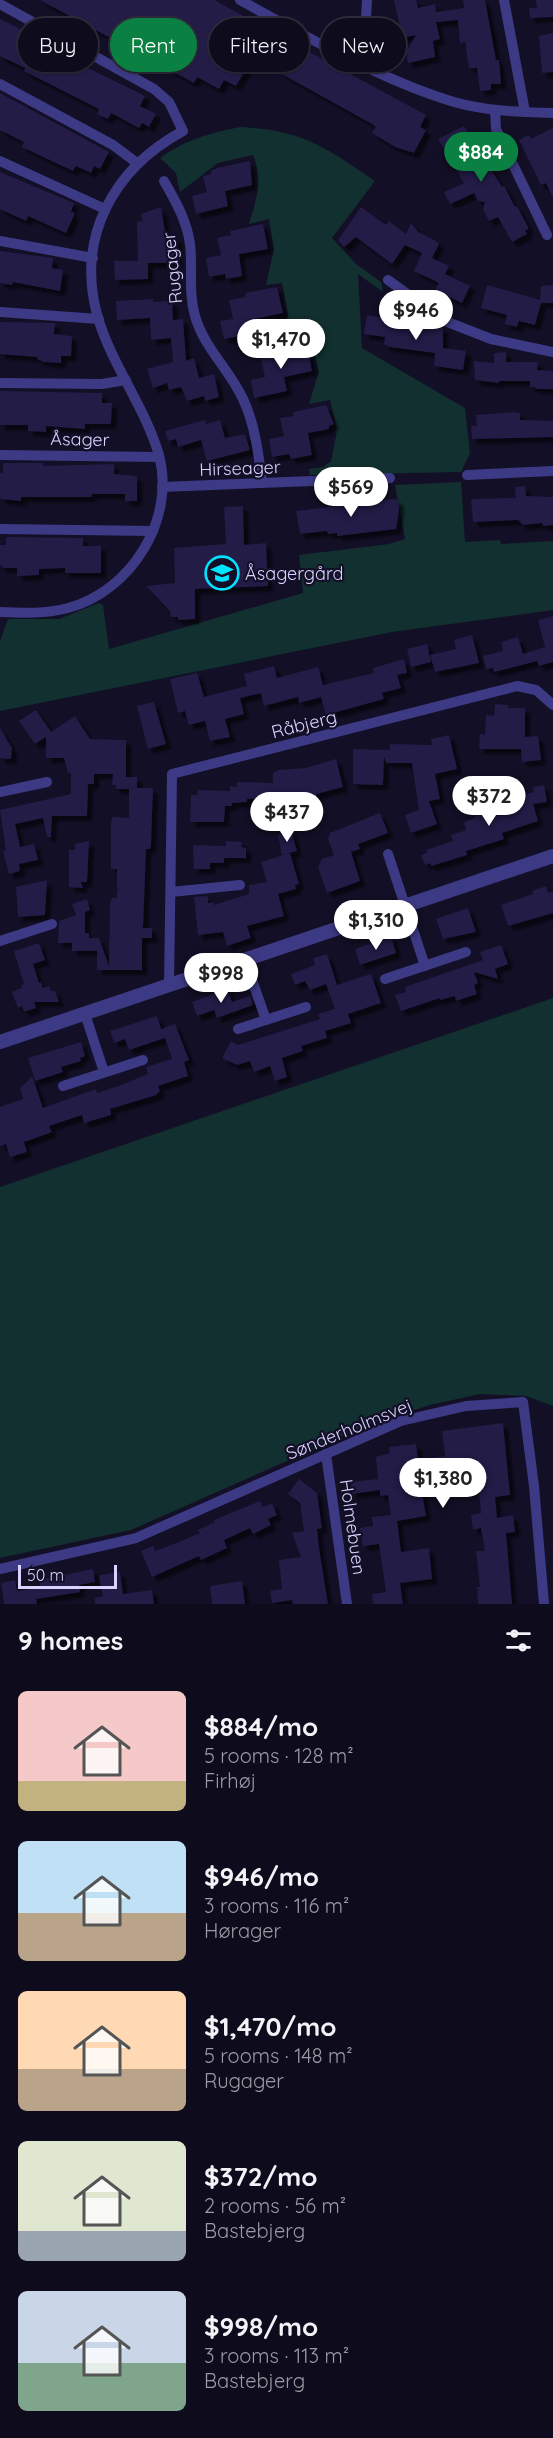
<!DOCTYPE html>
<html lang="en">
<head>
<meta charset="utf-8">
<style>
  body { margin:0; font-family:Quicksand,sans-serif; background:#1c1929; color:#f1f3f6; height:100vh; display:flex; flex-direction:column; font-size:22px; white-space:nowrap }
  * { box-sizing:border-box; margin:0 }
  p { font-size:20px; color:#9b9ba3 }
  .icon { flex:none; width:33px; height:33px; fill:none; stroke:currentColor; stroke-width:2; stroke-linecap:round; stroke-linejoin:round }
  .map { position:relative; height:1604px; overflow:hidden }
  .panel { display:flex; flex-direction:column; background:#0e0b1c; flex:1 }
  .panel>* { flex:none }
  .hud { position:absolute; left:18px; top:18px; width:518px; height:54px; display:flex; gap:12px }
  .scale { position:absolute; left:18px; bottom:15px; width:99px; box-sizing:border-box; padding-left:6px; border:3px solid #d9d4ff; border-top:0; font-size:16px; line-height:21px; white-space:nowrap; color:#d9d4ff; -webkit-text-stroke:4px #130f26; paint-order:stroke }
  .price { position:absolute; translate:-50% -51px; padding:0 14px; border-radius:21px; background:#fff; color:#222; font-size:20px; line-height:39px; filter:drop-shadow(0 2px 3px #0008) }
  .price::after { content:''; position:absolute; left:50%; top:36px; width:18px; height:14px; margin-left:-9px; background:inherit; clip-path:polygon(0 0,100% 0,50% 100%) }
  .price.current { background:#0b8043; color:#fff }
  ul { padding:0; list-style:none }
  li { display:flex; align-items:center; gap:18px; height:150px; padding:0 18px }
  li span { display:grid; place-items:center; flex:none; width:168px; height:120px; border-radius:9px; color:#555 }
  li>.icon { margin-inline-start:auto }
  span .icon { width:72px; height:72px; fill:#fffc; stroke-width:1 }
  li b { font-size:26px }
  h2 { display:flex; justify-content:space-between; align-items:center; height:72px; padding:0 18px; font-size:26px }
  .pill { padding:0 21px; border-radius:27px; background:#0e0b1c; box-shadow:0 2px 4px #0004,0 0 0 2px #2e2b3b; font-size:21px; line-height:54px }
  .pill.current { background:#0b8043; color:#fff }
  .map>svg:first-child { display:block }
  .green { fill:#12302f }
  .building { fill:#241b47; filter:url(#shadow) }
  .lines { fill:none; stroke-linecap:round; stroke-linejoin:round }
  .minor { stroke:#3d3a85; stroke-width:10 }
  .tertiary { stroke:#3d3a85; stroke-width:14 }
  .labels { text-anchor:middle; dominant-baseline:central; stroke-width:4.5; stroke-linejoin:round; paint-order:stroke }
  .street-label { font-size:18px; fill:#d9d4ff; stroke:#130f26 }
  .poi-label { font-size:18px; fill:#d9d4ff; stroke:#130f26; text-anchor:start }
</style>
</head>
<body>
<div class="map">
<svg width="553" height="1604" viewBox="0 0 553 1604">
  <defs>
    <filter id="shadow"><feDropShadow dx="5" dy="5" stdDeviation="1.5" flood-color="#0009"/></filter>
  </defs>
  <rect width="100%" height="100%" fill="#130f26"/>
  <g class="green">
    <path d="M240,127C303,130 325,147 375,181L332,238L356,264L381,282L383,292L358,274L362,348L465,408L470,453L461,472L310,475L309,469L323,467L331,461L337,431L330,400L309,404L319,371L311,342L283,346L288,315L282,283L266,285L274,249L269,219L249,224C257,198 263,180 253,155L218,163L180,192L176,173L160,158C185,140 210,133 240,127Z"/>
    <polygon points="461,482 465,542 500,540 501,544 553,541 553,610 392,632 0,711 0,641 8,619 59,619 99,603 103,605 109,649 303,593 299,555 389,544 405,539 395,485"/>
    <polygon points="553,998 553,1406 526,1396 480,1394 430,1405 373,1423 131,1530 0,1558 0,1187"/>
  </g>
  <g class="building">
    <polygon points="40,0 214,0 426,115 420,127 426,130 414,153 395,147 372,133 376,127 372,124 280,73 283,67 256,52 236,86 224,80 219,89 197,77 194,83"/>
    <polygon points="394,0 416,0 418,8 435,4 436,12 464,8 463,0 485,0 496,60 499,60 501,84 491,84 491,90 480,91 477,68 469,68 465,42 460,43 458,20 436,22 440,39 433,41 435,57 408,63 406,52 416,35 396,39 394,28 400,27"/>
    <polygon points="536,0 553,0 553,17 530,18 529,8 537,8"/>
    <polygon points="0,19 22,30 23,28 84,62 82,65 145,96 140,106 156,114 149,127 142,123 139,128 111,113 108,119 97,114 99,109 24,71 25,68 0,56"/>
    <polygon points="553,33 553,72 542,73 539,36"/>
    <polygon points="0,93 109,152 100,169 94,166 91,173 76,166 73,171 22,147 24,142 0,130"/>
    <polygon points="464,126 502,187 504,186 515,207 517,206 529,229 525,230 527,234 512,242 498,217 489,221 483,209 485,202 478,201 474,193 450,204 444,192 464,183 438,139"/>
    <polygon points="553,128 553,198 546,183 541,185 519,140 529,135 531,139"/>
    <polygon points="250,161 252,185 225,191 228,206 196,214 192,196 207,192 203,176 211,174 211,171 217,168"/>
    <polygon points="0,172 74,203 71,212 75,213 66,233 28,216 26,221 0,209"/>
    <polygon points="161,207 166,238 177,238 177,263 148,263 148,279 115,280 114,261 138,261 137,222 143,221 141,214"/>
    <polygon points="361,207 386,225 389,221 406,234 411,223 418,232 436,241 439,244 432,258 449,266 445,274 470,286 462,303 435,290 439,283 414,271 422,253 405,245 392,264 356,237 344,247 338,240"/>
    <polygon points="263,224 268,249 239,254 242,276 226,279 225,274 209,277 206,258 221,255 217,238 231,235 230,231"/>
    <polygon points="0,251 53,258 52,268 63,270 60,291 13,282 12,285 0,283"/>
    <polygon points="487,285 540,300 541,286 553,285 553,303 541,303 535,325 519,321 517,327 505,324 507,315 481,308"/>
    <polygon points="277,287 283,313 254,319 256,339 241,342 240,336 224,339 220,321 233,319 229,300 246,297 245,293"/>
    <polygon points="153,299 153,302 172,301 173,320 183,319 186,361 194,358 199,378 214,374 219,397 205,401 204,396 187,401 181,387 169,390 167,383 153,388 147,369 173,362 171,338 151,340 150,318 117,320 116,301"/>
    <polygon points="367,315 397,320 395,327 424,332 425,325 443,328 443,348 466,351 463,370 434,366 435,353 390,347 384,344 385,337 364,334"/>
    <polygon points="0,322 55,323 54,334 72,336 71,356 61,356 61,363 44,362 37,359 37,357 0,354"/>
    <polygon points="307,345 312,371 284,377 287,391 254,398 251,380 265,377 261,359 271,357 270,353"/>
    <polygon points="506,352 506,362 538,362 537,370 553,371 553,389 535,389 536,387 530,387 530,381 499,381 499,383 475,380 474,361 494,363 494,353"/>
    <polygon points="0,391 102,393 102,403 112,403 111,424 85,424 85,429 46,426 46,432 28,431 28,425 0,425"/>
    <polygon points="326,405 334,424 329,426 329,429 308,433 312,455 291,459 289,454 272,457 269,439 284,436 280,418 294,416 293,412"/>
    <polygon points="513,412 520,413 520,420 553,421 553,437 472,439 471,426 477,426 476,415"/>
    <polygon points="205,420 206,424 220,420 225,438 245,434 250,450 207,461 201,440 178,447 176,439 168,441 165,431"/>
    <polygon points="3,463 43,463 43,466 114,464 114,474 137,476 137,501 125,501 125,494 92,494 91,497 21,497 21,501 0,499 0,473 3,473"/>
    <polygon points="525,486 526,496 553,497 553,525 543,526 542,523 523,525 518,520 473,522 471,499 516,498 515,487"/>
    <polygon points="393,499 398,500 399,511 396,529 337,536 337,533 328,534 327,531 300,534 296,511"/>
    <polygon points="243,506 244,545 266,543 268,586 195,589 195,619 178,620 178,617 171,617 170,611 146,586 175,583 174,548 226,544 224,507"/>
    <polygon points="6,537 83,538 83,546 101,546 101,573 65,573 65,568 39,569 39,575 17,576 17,568 3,568 0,565 0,545 6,545"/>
    <polygon points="553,616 553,662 539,666 537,661 494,672 493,668 486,669 483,656 503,651 501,642 518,637 523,654 545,647 538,620"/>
    <polygon points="472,635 479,663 435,672 430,655 456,649 454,640"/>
    <polygon points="427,644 431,662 411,667 407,649"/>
    <polygon points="404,659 407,673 397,675 401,688 382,693 384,699 326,715 321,697 299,703 298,697 264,706 261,693 240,698 244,714 225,719 230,737 210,741 205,721 189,725 185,711 178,713 170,679 197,673 204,697 247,686 244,674 274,666 277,678 318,667 323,685 374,673 373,668"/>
    <polygon points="154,702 166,744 148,749 137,706"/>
    <polygon points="495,704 508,705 508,708 525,708 525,737 538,736 541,760 522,762 521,749 479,749 480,734 485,735 486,715 494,716"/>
    <polygon points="36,710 51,732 75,716 90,739 126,740 126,777 137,777 137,788 153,788 151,845 150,849 146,849 143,928 152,928 152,938 142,938 142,970 97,970 97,951 72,951 72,943 58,943 59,921 76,915 72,904 87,899 90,910 85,912 85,933 89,933 89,938 99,938 109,966 110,904 112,898 117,898 117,890 120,889 117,889 117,869 111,869 111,826 112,817 129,818 129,789 116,789 116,785 112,785 113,774 94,774 94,784 88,784 87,816 52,816 51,837 47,837 43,818 15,824 20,847 34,844 38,860 19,864 20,871 9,874 3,851 6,851 0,810 71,794 71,773 68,773 64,758 46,758 46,737 35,744 19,721"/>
    <polygon points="0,728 12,748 11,759 0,758"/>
    <polygon points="449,735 457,769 435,774 440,799 429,801 437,824 411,833 405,815 419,810 412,763 386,763 384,756 383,785 353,784 353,749 390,750 390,744 432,745 431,739"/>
    <polygon points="336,759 343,787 316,794 317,797 247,799 247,802 232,803 232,806 225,806 224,822 190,822 191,795 197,795 198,790 230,791 230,786 237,787 237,782 273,783 273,773 279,770 305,768"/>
    <polygon points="544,785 547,802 533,804 538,821 502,833 504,839 466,851 467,855 431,866 430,863 425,865 421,855 427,853 426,850 453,841 451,835 466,830 464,822 475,818 474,815 499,806 498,802 534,792 533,787"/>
    <polygon points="380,813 388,833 358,844 360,849 351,852 360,881 327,893 318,867 322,859 334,855 328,839 330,833"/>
    <polygon points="291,831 297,851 282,855 278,835"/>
    <polygon points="89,841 87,882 81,882 83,888 69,887 69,850 75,850 75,844"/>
    <polygon points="226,841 242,842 241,847 246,848 246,858 224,858 224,863 210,863 210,869 194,869 193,845 226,846"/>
    <polygon points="290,853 299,884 295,885 296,889 278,894 284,916 247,926 251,938 227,946 223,932 198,935 194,897 208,896 208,903 214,902 214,905 249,894 249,885 267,882 261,862"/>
    <polygon points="47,880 45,915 18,917 16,887"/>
    <polygon points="546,886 548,893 553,891 553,913 508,926 501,905 533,894 532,891"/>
    <polygon points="468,908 476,932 443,939 436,919"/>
    <polygon points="391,936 396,953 360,965 355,949"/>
    <polygon points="39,943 45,960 33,964 39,983 41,982 43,988 49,986 51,991 55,991 59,1002 34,1002 36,1008 24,1012 22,1006 18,1008 12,992 22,988 21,985 24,984 14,951"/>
    <polygon points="501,945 508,964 495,969 498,979 474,972 478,983 474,985 477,994 456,1001 455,996 440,1000 440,998 401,1011 395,995 406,992 405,987 483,960 480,952"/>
    <polygon points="327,954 337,985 371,974 381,1003 348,1014 351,1023 325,1031 327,1038 301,1046 303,1051 282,1058 287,1077 275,1081 270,1066 254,1072 250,1061 237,1065 222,1058 231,1041 238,1045 320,1019 318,1014 335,1009 326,984 310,990 305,981 295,985 291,974 315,965 313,958"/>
    <polygon points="227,989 232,1002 250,996 253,1005 217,1018 214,1010 197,1016 192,1002"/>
    <polygon points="157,1016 161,1029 175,1024 189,1060 184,1062 188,1076 158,1086 160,1091 156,1095 110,1109 111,1115 84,1123 82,1115 49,1126 52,1132 24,1142 27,1152 10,1157 6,1144 0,1146 0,1107 23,1099 20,1089 32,1076 43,1108 96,1089 97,1093 119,1086 148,1074 146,1067 172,1059 165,1038 129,1050 125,1039 114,1043 110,1031"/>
    <polygon points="81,1042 85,1056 80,1058 81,1061 61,1067 63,1072 35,1081 28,1058"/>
    <polygon points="503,1423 510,1495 495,1497 497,1518 513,1515 515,1532 506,1533 512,1604 478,1604 477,1587 480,1587 476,1551 485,1551 481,1528 473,1530 471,1515 481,1513 478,1483 469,1484 468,1476 463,1477 462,1468 431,1472 434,1490 422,1492 426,1516 397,1521 401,1552 429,1548 432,1579 400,1583 403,1604 373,1604 372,1594 386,1592 379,1544 363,1546 360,1528 373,1526 372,1517 391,1515 388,1495 380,1496 380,1490 352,1494 351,1482 378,1479 376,1457 390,1453 389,1447 416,1444 418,1460 445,1456 442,1431"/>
    <polygon points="299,1479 317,1493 322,1528 317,1529 319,1548 328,1604 293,1604 292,1600 272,1603 270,1591 282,1589 279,1560 301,1557 292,1533 304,1531 300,1503 288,1494"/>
    <polygon points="260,1501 263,1507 272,1503 277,1515 268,1519 271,1525 253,1534 250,1528 224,1540 227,1548 201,1560 199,1556 152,1577 141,1551 153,1546 155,1551 179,1542 200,1533 198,1530 215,1522 214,1520"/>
    <polygon points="93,1569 95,1582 79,1585 80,1592 36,1599 37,1604 4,1604 1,1583 15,1580 17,1591 40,1588 39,1580 44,1579"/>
    <polygon points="120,1572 123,1594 152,1590 154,1604 95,1604 95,1598 103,1596 99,1575"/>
    <polygon points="242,1581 245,1604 212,1604 210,1586"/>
  </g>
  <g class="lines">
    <g class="minor">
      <path d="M240,0C305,36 383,81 454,102C486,111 519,112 553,113"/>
      <polyline points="504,0 525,112"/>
      <path d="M0,4L154,89L169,102L183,131C113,169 75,238 98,318C112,365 145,407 159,455C176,520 131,591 68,608C47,614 22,613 0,612"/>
      <polyline points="360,63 364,55 367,0"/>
      <polyline points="0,84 113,145 137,163"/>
      <polyline points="495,110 496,129 547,235"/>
      <polyline points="0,161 105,209"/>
      <path d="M164,181C175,200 187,221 190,244C193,268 188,292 195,316C204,348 230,370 243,399C255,424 259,456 262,483"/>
      <polyline points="0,241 93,258"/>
      <polyline points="388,280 445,321 491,339 553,352"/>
      <polyline points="0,312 99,319"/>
      <polyline points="0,383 102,384 126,380"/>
      <polyline points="0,455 159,457"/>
      <polyline points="467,475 553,471"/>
      <polyline points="162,487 390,478"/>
      <polyline points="0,529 153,531"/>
      <polyline points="0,792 47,782"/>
      <polyline points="388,854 425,966"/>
      <polyline points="171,892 240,885"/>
      <polyline points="0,941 52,924"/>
      <polyline points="245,960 266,1020"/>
      <polyline points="385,979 466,952"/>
      <polyline points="169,986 172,774 517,686 536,690 553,705"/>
      <polyline points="85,1014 104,1072"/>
      <polyline points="238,1029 306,1007"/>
      <polyline points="63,1086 143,1060"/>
      <polyline points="326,1454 347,1604"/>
      <polyline points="0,1569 136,1538 401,1421 466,1406 523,1402 534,1486 544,1604"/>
    </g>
    <polyline class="tertiary" points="0,1042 553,856"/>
  </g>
  <defs>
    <symbol id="school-ring" viewBox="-11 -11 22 22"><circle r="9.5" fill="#130f26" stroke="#00e5ff" stroke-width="1.5"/><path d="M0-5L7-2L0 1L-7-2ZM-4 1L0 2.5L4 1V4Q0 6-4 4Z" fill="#00e5ff"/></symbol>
  </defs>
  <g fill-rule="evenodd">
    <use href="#school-ring" x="203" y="554" width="38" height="38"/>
  </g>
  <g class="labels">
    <g class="street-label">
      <text transform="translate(172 268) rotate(-96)">Rugager</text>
      <text transform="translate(80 439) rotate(1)">Åsager</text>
      <text transform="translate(240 468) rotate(-2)">Hirseager</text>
      <text transform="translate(304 724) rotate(-14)">Råbjerg</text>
      <text transform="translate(349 1429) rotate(-22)">Sønderholmsvej</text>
      <text transform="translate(353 1527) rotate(82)">Holmebuen</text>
    </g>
    <g class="poi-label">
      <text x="245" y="573">Åsagergård</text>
    </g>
  </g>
</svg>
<div class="scale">50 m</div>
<b class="price current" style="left:481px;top:183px">$884</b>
<b class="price" style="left:416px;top:341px">$946</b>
<b class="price" style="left:281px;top:370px">$1,470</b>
<b class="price" style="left:351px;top:518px">$569</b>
<b class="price" style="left:489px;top:827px">$372</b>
<b class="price" style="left:287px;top:843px">$437</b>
<b class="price" style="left:376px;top:951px">$1,310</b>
<b class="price" style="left:221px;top:1004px">$998</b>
<b class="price" style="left:443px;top:1509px">$1,380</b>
<div class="hud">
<a class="pill">Buy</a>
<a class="pill current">Rent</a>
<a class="pill">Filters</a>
<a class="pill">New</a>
</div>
</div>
<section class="panel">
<h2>9 homes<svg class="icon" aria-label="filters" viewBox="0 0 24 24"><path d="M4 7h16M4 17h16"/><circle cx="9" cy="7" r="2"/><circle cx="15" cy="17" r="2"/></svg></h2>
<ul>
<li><span style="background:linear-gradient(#f6c9c9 75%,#c2b280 0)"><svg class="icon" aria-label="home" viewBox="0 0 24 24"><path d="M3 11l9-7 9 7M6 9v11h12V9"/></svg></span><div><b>$884/mo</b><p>5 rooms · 128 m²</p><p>Firhøj</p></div></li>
<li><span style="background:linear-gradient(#bfe0f5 60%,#b9a48a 0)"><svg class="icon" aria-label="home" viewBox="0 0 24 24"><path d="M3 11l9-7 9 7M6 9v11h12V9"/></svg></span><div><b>$946/mo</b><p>3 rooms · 116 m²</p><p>Hørager</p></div></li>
<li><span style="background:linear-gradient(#ffd9b3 65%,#b9a48a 0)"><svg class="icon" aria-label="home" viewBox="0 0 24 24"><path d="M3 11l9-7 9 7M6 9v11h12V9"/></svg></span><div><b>$1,470/mo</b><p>5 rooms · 148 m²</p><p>Rugager</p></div></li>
<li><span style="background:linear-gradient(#dfe7d0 75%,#9aa5b1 0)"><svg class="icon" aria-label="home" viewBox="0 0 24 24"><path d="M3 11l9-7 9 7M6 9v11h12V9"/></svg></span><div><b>$372/mo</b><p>2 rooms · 56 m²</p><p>Bastebjerg</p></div></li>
<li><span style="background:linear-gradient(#c9d6e8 60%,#7fa58c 0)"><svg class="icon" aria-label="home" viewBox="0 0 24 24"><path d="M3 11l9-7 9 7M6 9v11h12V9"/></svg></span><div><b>$998/mo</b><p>3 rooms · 113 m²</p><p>Bastebjerg</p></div></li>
</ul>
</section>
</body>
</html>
